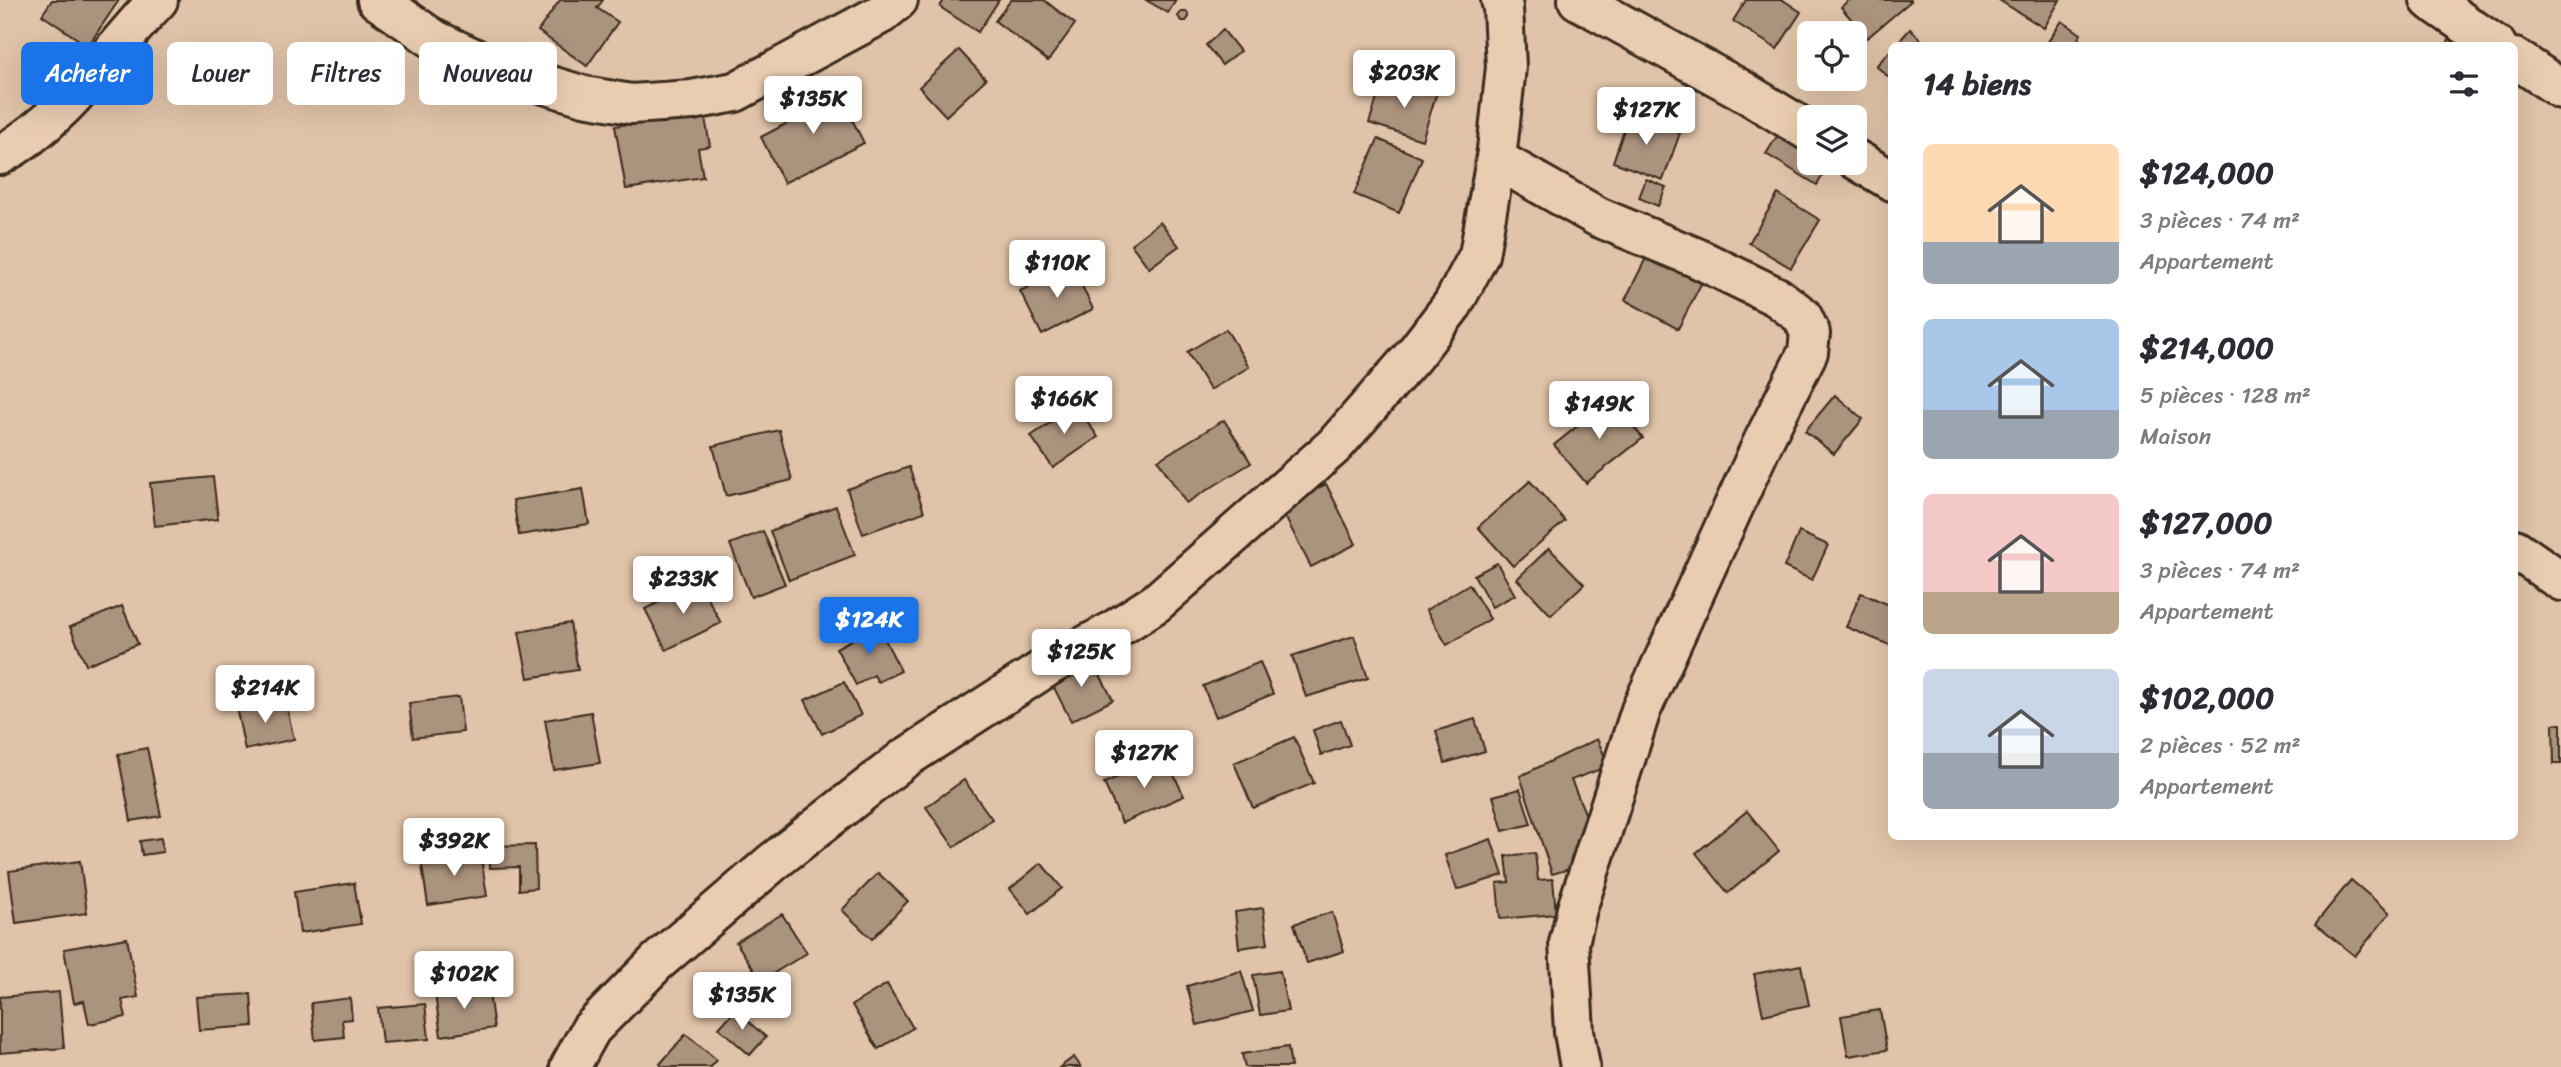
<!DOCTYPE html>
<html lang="fr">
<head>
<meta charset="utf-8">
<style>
  body { margin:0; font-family:Sriracha,sans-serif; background:#f7f7f7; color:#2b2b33; height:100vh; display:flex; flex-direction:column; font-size:26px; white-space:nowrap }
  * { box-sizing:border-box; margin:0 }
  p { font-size:23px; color:#7c7c81 }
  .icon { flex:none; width:38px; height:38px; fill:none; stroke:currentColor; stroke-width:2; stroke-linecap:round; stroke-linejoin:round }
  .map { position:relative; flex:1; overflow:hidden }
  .drawer { position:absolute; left:1888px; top:42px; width:630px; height:798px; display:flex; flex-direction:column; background:#fff; border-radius:10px; box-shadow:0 7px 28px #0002 }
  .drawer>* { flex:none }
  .top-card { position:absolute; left:21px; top:42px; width:665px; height:63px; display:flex; gap:14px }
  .tools { position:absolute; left:1797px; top:21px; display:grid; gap:14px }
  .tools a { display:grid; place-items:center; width:70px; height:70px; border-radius:10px; background:#fff; box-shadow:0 7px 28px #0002; font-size:35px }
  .price { position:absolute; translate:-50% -60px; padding:0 16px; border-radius:7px; background:#fff; color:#222; font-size:23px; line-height:46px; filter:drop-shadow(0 2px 4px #0008) }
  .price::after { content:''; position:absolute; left:50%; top:42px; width:21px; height:16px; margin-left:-10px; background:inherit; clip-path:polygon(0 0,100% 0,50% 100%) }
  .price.current { background:#1a73e8; color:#fff }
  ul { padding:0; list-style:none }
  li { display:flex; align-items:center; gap:21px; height:175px; padding:0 35px }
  li span { display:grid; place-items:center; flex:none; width:196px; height:140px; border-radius:10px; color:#555 }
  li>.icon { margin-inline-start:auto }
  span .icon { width:84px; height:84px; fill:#fffc; stroke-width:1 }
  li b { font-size:30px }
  h2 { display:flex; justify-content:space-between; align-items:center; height:84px; padding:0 35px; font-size:30px }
  .chip { padding:0 24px; border-radius:10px; background:#fff; box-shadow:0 7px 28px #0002; font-size:24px; line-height:63px }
  .chip.current { background:#1a73e8; color:#fff }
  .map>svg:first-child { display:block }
  .building { fill:#ac937e; stroke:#3b2a1e; stroke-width:2 }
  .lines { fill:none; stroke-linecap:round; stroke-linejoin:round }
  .minor-casing { stroke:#3b2a1e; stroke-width:44 }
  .minor { stroke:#eacdb1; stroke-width:38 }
</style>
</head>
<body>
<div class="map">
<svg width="2561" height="1067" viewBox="0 0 2561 1067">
  <rect width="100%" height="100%" fill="#e0c3a8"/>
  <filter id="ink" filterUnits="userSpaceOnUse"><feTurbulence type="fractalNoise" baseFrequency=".0143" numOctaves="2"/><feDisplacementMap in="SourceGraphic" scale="14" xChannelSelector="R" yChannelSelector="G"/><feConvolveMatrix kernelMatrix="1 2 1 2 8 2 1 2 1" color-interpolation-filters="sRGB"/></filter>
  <g filter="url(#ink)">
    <g class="building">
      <polygon points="52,0 119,0 88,46 42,15"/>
      <polygon points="560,0 603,0 597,8 618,22 587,66 538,31"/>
      <polygon points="944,0 999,0 978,32 940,7"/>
      <polygon points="1011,0 1044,0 1075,24 1048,61 995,21"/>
      <polygon points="1146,0 1176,0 1168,13"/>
      <polygon points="1746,0 1783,0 1801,12 1777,49 1733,21"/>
      <polygon points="1849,0 1910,0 1911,1 1867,38 1841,7"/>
      <polygon points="1999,0 2060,0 2044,28"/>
      <polygon points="1181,12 1187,12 1189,17 1186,21 1181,21 1178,16"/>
      <polygon points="2062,21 2081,34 2074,46 2045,46"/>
      <polygon points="1910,29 1928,46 1895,46"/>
      <polygon points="2457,29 2479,46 2445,46"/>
      <polygon points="1223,30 1240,51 1222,65 1206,45"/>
      <polygon points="1892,49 1892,80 1876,66"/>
      <polygon points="959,50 986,79 946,116 919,87"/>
      <polygon points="1382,83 1415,93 1418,83 1438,89 1422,140 1369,123"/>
      <polygon points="836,88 864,143 784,183 761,137 795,119 791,111"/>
      <polygon points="704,112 710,146 698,148 703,177 626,189 615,126"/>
      <polygon points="1629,115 1680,133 1663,180 1613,162"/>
      <polygon points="1779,133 1810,151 1810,163 1830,164 1817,185 1766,154"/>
      <polygon points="1378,139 1422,158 1399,213 1354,194"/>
      <polygon points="1646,179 1666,187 1658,206 1639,198"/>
      <polygon points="1778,194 1820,220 1791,268 1749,243"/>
      <polygon points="1160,222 1179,246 1149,268 1131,244"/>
      <polygon points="1648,254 1702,282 1678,329 1625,300"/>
      <polygon points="1072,265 1093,309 1042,335 1020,291"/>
      <polygon points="1226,329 1249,367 1210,390 1187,352"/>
      <polygon points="1835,395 1863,419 1834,454 1805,431"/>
      <polygon points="1611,399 1643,438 1586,483 1554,445"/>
      <polygon points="1076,405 1098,437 1053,468 1031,436"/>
      <polygon points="1224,420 1251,463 1186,503 1158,460"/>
      <polygon points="779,430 792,480 726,496 713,446"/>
      <polygon points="909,467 924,512 863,534 847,489"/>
      <polygon points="213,477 218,519 155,526 150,483"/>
      <polygon points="1530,481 1565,521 1513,566 1478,527"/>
      <polygon points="1326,484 1356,544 1311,567 1280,507"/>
      <polygon points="583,489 589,524 519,535 513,500"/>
      <polygon points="836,506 855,555 789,580 770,531"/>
      <polygon points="763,531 785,584 751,597 730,544"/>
      <polygon points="1799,532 1828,545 1812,580 1784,567"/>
      <polygon points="1549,548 1584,584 1551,615 1517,579"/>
      <polygon points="1497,563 1515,595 1492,607 1474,575"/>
      <polygon points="699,582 721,623 666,650 645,609"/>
      <polygon points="1469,584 1490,619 1447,645 1426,610"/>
      <polygon points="1861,593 1892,606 1892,646 1846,627"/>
      <polygon points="122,606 138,644 86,665 70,627"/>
      <polygon points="570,623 578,670 528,678 519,632"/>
      <polygon points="878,626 901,671 878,682 874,675 856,685 836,648"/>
      <polygon points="1354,636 1368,678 1306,697 1292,656"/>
      <polygon points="1091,657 1113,700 1071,721 1049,678"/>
      <polygon points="1260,662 1273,694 1216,717 1203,686"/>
      <polygon points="844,682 861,715 822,734 805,700"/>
      <polygon points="459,697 463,732 413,738 409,703"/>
      <polygon points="285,700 294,739 245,750 237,711"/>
      <polygon points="591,712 600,763 554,770 545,720"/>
      <polygon points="1475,719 1485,751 1445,763 1436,731"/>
      <polygon points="1341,720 1350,745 1321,755 1313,730"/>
      <polygon points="2553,724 2561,724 2561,764 2554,764"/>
      <polygon points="1294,737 1314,783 1253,808 1234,763"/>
      <polygon points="1597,739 1609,766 1571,780 1591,827 1573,868 1552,874 1520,776"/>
      <polygon points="147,748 161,816 131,821 118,754"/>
      <polygon points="1165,756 1184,796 1122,823 1104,783"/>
      <polygon points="964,780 992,819 954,847 926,807"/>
      <polygon points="1520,789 1531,824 1503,831 1493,796"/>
      <polygon points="1747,811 1779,851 1728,893 1696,853"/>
      <polygon points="161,838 163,852 142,855 140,841"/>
      <polygon points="1491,839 1503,875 1457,890 1445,855"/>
      <polygon points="535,845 536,888 519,890 519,867 490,868 489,846"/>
      <polygon points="480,850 487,896 428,905 421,859"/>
      <polygon points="1535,853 1538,880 1553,879 1556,914 1500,919 1497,883 1509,882 1506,856"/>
      <polygon points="80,861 87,913 16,923 9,871"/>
      <polygon points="1041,863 1062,888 1030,914 1010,889"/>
      <polygon points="878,873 908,901 872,939 842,910"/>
      <polygon points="2351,880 2390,913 2355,956 2315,924"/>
      <polygon points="354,883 361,924 300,933 294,892"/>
      <polygon points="1263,908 1268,944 1239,948 1235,912"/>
      <polygon points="1332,912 1344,951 1307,963 1294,924"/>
      <polygon points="782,914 807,953 761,981 736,942"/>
      <polygon points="127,938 138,997 122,1000 126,1017 89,1024 84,1001 74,1003 64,949"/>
      <polygon points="1801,965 1809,1005 1763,1015 1754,974"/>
      <polygon points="1241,971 1253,1011 1197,1025 1187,986"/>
      <polygon points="1280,971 1288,1011 1260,1015 1253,975"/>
      <polygon points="887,984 913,1028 878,1049 852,1005"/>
      <polygon points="488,986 494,1028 441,1036 435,994"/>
      <polygon points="59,992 64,1048 0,1053 0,997"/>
      <polygon points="251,994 253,1026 199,1030 196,997"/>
      <polygon points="350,998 352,1019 342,1020 344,1037 315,1040 311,1003"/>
      <polygon points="425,1004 429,1039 382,1043 378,1008"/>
      <polygon points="735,1010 766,1037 750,1055 719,1028"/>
      <polygon points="1880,1010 1887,1050 1848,1056 1841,1016"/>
      <polygon points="686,1034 717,1060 711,1067 663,1067 660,1064"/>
      <polygon points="1288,1047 1291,1067 1245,1067 1242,1054"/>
      <polygon points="1074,1057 1081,1067 1060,1067"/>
    </g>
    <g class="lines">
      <defs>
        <g id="minor">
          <polyline points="377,0 435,40 501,71 584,96 631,104 692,100 735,92 881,14 898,0"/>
          <polyline points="1578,0 1738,88 1810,132"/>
          <polyline points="2430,0 2497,46"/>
          <polyline points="2515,58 2561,89"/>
          <path d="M0,155C65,120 108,52 158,0"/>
          <polyline points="1496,159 1598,217 1697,258 1777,297 1802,316 1810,333 1808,352 1764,440 1641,710 1577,909 1569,943 1574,1032 1580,1067"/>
          <polyline points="1855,159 1892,181"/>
          <polyline points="2515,549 2561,581"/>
          <polyline points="570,1067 591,1029 657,962 773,862 904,759 1050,665 1111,632 1156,603 1334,446 1413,356 1453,304 1479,255 1496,159 1506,67 1503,8 1501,0"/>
        </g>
      </defs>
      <use href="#minor" class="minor-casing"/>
      <use href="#minor" class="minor"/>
    </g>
  </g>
</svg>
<div class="tools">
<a><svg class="icon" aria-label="locate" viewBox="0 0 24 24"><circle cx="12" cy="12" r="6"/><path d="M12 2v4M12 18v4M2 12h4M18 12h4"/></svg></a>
<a><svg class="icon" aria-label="layers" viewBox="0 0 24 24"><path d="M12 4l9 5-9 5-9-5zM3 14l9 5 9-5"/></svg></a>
</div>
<b class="price" style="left:1404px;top:110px">$203K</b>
<b class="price" style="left:813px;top:136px">$135K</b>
<b class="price" style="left:1646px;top:147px">$127K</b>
<b class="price" style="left:1057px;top:300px">$110K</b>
<b class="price" style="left:1064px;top:436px">$166K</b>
<b class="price" style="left:1599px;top:441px">$149K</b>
<b class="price" style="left:683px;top:616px">$233K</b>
<b class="price current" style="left:869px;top:657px">$124K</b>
<b class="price" style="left:1081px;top:689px">$125K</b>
<b class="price" style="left:265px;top:725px">$214K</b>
<b class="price" style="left:1144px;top:790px">$127K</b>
<b class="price" style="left:454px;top:878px">$392K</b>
<b class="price" style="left:464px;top:1011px">$102K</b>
<b class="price" style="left:742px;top:1032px">$135K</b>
<div class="top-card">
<a class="chip current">Acheter</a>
<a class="chip">Louer</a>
<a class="chip">Filtres</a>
<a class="chip">Nouveau</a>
</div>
<section class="drawer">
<h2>14 biens<svg class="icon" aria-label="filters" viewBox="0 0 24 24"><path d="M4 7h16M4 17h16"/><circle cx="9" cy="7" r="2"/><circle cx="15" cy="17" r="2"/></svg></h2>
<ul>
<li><span style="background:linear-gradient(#ffd9b3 70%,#9aa5b1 0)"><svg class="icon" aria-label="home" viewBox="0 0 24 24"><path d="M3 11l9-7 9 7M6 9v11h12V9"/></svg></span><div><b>$124,000</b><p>3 pièces · 74 m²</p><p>Appartement</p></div></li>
<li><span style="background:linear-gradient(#a9c7e8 65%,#9aa5b1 0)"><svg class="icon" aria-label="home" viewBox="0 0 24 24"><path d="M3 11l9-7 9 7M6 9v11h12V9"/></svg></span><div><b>$214,000</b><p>5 pièces · 128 m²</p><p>Maison</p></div></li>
<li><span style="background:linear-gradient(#f6c9c9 70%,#b9a48a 0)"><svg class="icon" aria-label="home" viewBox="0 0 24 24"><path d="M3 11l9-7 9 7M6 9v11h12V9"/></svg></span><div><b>$127,000</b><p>3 pièces · 74 m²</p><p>Appartement</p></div></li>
<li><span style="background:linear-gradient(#c9d6e8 60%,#9aa5b1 0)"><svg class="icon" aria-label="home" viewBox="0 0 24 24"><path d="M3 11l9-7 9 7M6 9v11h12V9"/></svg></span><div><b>$102,000</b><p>2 pièces · 52 m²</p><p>Appartement</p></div></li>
</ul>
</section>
</div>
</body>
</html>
